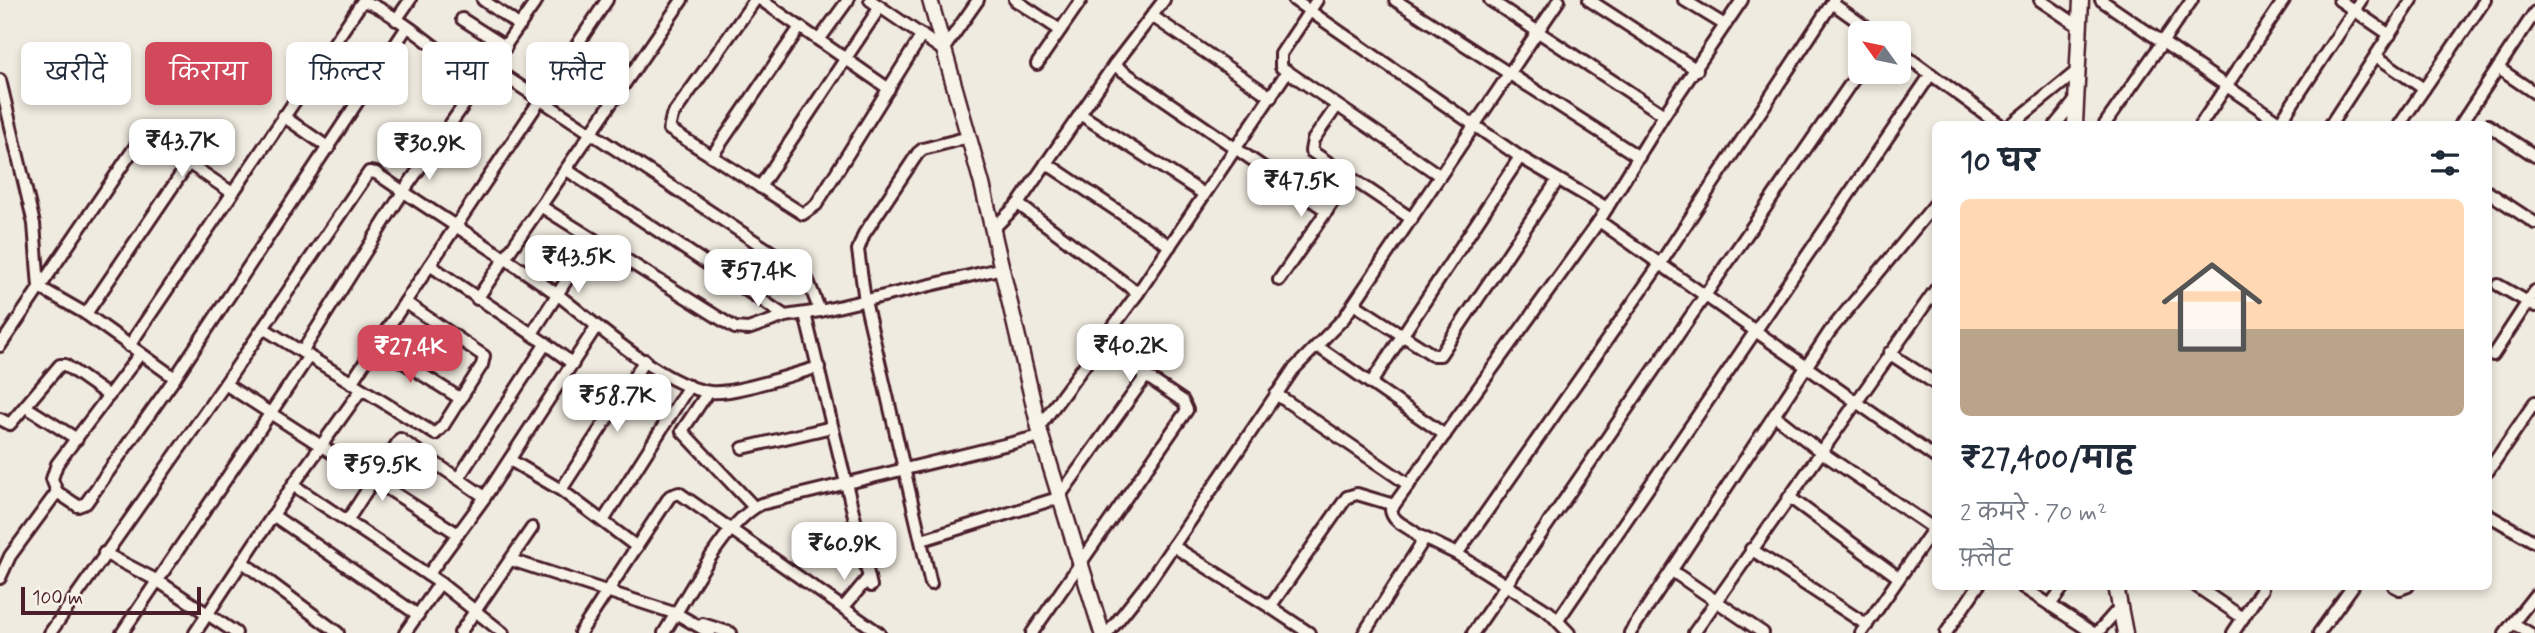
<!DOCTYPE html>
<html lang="hi">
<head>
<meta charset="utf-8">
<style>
  body { margin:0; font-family:Mynerve,"Playpen Sans Deva",sans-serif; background:#f2f2f3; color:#1f2937; height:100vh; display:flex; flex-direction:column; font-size:26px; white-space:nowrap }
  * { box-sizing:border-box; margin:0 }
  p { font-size:23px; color:#747a83 }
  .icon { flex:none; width:38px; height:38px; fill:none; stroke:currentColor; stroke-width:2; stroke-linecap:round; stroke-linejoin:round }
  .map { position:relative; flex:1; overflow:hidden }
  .sheet { position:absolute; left:1932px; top:121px; width:560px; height:469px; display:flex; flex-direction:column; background:#fff; border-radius:10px; box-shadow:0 4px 10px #0003 }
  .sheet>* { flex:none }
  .top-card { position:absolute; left:21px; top:42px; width:665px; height:63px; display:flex; gap:14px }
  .needle { width:46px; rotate:303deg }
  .fabs { position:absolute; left:1848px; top:21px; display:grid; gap:14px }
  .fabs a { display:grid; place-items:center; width:63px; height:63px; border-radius:10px; background:#fff; box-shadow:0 4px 10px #0003; font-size:35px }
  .scale { position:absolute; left:21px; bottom:18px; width:180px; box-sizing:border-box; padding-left:7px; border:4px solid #4a1f2b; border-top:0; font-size:19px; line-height:24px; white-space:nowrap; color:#4a1f2b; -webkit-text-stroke:5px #f7f3e8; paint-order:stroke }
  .price { position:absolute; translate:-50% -60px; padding:0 16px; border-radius:14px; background:#fff; color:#222; font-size:23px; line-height:46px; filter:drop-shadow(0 2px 4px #0008) }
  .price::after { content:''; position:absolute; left:50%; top:42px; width:21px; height:16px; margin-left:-10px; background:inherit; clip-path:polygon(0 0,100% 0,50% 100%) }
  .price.selected { background:#d1495b; color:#fff }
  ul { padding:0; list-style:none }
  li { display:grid; align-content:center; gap:14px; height:371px; padding:0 28px }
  li span { display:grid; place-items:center; height:217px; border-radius:10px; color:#555 }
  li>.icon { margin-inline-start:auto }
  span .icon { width:126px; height:126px; fill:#fffc; stroke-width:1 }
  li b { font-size:30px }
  h2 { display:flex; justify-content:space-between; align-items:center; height:84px; padding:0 28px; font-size:30px }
  .pill { padding:0 24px; border-radius:10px; background:#fff; box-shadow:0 4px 10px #0003; font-size:24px; line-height:63px }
  .pill.selected { background:#d1495b; color:#fff }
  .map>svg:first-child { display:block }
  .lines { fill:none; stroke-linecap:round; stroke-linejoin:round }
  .minor-casing { stroke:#4a1f2b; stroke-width:16 }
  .tertiary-casing { stroke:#4a1f2b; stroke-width:19 }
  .minor { stroke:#f7f3e8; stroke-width:10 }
  .tertiary { stroke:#f7f3e8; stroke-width:14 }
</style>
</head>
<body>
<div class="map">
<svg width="2535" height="633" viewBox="0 0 2535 633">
  <rect width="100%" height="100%" fill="#f0ebe0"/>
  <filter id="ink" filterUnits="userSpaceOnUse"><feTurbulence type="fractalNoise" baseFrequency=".0143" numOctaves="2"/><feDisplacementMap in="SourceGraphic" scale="14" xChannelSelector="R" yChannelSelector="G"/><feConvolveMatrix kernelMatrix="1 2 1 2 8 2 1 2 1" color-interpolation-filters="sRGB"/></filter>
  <g filter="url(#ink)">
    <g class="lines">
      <defs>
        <g id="minor">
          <polyline points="483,0 520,26"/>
          <polyline points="755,0 672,116 669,129 803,214 816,205 922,35"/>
          <polyline points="761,0 889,89"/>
          <polyline points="870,0 943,50 978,0"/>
          <polyline points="1015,0 1060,30"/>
          <polyline points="1294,0 1520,157 1607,208"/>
          <polyline points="1317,0 1281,54 1281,67 1439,175"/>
          <polyline points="1395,0 1639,157"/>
          <polyline points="1490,0 1664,115"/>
          <polyline points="1589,0 1697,70"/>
          <polyline points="1684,0 1725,25"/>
          <polyline points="2040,0 2077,25"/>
          <polyline points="2101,0 2282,124"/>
          <polyline points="2339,0 2390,35"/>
          <polyline points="1832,3 1874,33"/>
          <polyline points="1152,16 1271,97"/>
          <polyline points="462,19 506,47"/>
          <polyline points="396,20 410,0"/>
          <polyline points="819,40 848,0"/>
          <polyline points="1899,51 1999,124"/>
          <polyline points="2376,56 2424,89"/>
          <polyline points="1037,64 1081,0"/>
          <polyline points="1114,65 1327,211"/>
          <polyline points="491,67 794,267 808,281 820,311"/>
          <polyline points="2498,68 2535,93"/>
          <polyline points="0,80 34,224 39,287 86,314 175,378"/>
          <polyline points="1337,106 1313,140 1311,151 1412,219"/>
          <polyline points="1080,114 1204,194"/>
          <polyline points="283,116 329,148"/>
          <polyline points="2012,124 2076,72"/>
          <polyline points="2056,124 2075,101"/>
          <polyline points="2105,124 2192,0"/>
          <polyline points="2201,124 2284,0"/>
          <polyline points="2279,124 2361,0"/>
          <polyline points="2331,124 2412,0"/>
          <polyline points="2400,124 2485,0"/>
          <polyline points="2461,124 2535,12"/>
          <polyline points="2488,125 2535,156"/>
          <polyline points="712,156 800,27"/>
          <polyline points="1046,163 1170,246"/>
          <polyline points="567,170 785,316 820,311 1003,268"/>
          <polyline points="760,187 880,7"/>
          <polyline points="2488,192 2535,223"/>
          <polyline points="1018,204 1138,293"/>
          <polyline points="542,207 735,328 748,329 785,316"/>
          <polyline points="1599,221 1936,458"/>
          <polyline points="993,229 1018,204 1114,65 1164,0"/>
          <path d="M430,265C477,299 527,328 573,364"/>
          <polyline points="1279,280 1350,177"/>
          <polyline points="2498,285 2535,306"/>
          <polyline points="477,299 682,0"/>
          <polyline points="1354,304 1433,355 1440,355 1557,181"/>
          <polyline points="86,314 188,164"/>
          <polyline points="805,314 871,586"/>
          <polyline points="263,328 435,434 443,426 482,365 484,356 405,302"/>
          <polyline points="533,332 593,239"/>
          <polyline points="376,345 461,399"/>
          <polyline points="0,346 141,138 150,137 231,192"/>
          <path d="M129,346L362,2C380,0 460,67 479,82"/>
          <polyline points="1317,346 1445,435"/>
          <polyline points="302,352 403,192 537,0"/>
          <polyline points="1889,353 1936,384"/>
          <polyline points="2493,355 2535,291"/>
          <polyline points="351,383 607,0"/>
          <polyline points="1371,383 1520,157"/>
          <polyline points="225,384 458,534"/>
          <polyline points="708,392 682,431 754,507"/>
          <polyline points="1276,394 1409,485"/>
          <polyline points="26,407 77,439"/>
          <polyline points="1774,415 1821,452 1936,530"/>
          <polyline points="0,419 10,424 60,365 65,365 109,396"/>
          <polyline points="1039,427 1138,293 1287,72"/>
          <polyline points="743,448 832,427"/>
          <polyline points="510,460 561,490 637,547"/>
          <polyline points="2488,471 2535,402"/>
          <polyline points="459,477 546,343"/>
          <polyline points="293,485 440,583 503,633"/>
          <polyline points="561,490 645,360"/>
          <polyline points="57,492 78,506 86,503 175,378 407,27"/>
          <polyline points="1789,497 1898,577"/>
          <polyline points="2488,515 2535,542"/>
          <polyline points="274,516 418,615"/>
          <polyline points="347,521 400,439 485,497"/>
          <polyline points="603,521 689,386"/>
          <polyline points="1416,534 1457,554"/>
          <polyline points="922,540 1058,498 1146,376"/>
          <polyline points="1173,546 1270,607"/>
          <polyline points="1751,549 1867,625"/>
          <polyline points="104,553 158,581 236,633"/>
          <polyline points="511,560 677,614 710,633"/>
          <polyline points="244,563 338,633"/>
          <polyline points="1672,571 1763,633"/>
          <polyline points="428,575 485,497 596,327"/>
          <polyline points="0,578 10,556 57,492 52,479 57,464 140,354"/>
          <polyline points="931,584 865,301 858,250 864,234 918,153 923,149 969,137"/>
          <polyline points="2021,586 2093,633"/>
          <polyline points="2196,586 2243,618"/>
          <polyline points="2394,586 2400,589 2408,586"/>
          <polyline points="2050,605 2064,586"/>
          <polyline points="843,608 869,577"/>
          <polyline points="1558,620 1931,74"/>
          <polyline points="2513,623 2529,633"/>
          <polyline points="703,624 731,633"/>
          <path d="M50,633L225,384L369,172L376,173C436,215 499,252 558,295C595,323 664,387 710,392C733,395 793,374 819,367"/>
          <polyline points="122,633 309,356"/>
          <polyline points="195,633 293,485 361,390"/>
          <polyline points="405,633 440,583"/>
          <polyline points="460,633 532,528"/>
          <polyline points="580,633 670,496 679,493 879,633"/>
          <path d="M664,633C687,597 725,521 761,504L1041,436"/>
          <polyline points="1032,633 1187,410 1183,401 1100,345"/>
          <polyline points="1108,633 1150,580 1293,370 1344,318 1559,0"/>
          <polyline points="1309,633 1270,607 1347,497 1357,494 1394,505"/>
          <path d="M1364,633L1421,544C1420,527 1393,527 1391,510L1394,505L1599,221L1664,115L1742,0"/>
          <polyline points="1473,633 1860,70"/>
          <polyline points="1569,633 1549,612 1457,554 1660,264 1834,0"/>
          <polyline points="1630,633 1830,331 1936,203"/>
          <polyline points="1694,633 1936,289"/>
          <polyline points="1861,633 1936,525"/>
          <polyline points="1946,633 1978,586"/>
          <polyline points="2097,633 2120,607"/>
          <polyline points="2233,633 2262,589"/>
          <polyline points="2319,633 2353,586"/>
          <polyline points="2505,633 2535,595"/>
        </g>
        <g id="tertiary">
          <polyline points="930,0 982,184 1041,436 1102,633"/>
          <polyline points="2075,124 2081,0"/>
          <polyline points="2116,586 2125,633"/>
        </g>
      </defs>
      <use href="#minor" class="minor-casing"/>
      <use href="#tertiary" class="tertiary-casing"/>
      <use href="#minor" class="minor"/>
      <use href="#tertiary" class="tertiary"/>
    </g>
  </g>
</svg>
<div class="fabs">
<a><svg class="needle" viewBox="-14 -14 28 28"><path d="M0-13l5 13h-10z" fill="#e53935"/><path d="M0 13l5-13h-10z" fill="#747a83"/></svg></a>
</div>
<div class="scale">100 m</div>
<b class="price" style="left:182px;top:179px">₹43.7K</b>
<b class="price" style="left:429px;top:182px">₹30.9K</b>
<b class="price" style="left:1301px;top:219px">₹47.5K</b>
<b class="price" style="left:578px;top:295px">₹43.5K</b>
<b class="price" style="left:758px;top:309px">₹57.4K</b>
<b class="price" style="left:1130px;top:384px">₹40.2K</b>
<b class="price selected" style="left:410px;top:385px">₹27.4K</b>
<b class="price" style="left:617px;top:434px">₹58.7K</b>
<b class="price" style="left:382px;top:503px">₹59.5K</b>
<b class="price" style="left:844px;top:582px">₹60.9K</b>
<div class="top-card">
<a class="pill">खरीदें</a>
<a class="pill selected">किराया</a>
<a class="pill">फ़िल्टर</a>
<a class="pill">नया</a>
<a class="pill">फ़्लैट</a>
</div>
<section class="sheet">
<h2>10 घर<svg class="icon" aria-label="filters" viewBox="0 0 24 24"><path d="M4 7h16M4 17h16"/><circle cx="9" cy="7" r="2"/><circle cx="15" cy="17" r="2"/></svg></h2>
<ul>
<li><span style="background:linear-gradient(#ffd9b3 60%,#b9a48a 0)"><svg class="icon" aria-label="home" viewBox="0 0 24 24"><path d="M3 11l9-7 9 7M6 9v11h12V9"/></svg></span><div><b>₹27,400/माह</b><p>2 कमरे · 70 m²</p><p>फ़्लैट</p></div></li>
</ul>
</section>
</div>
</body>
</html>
